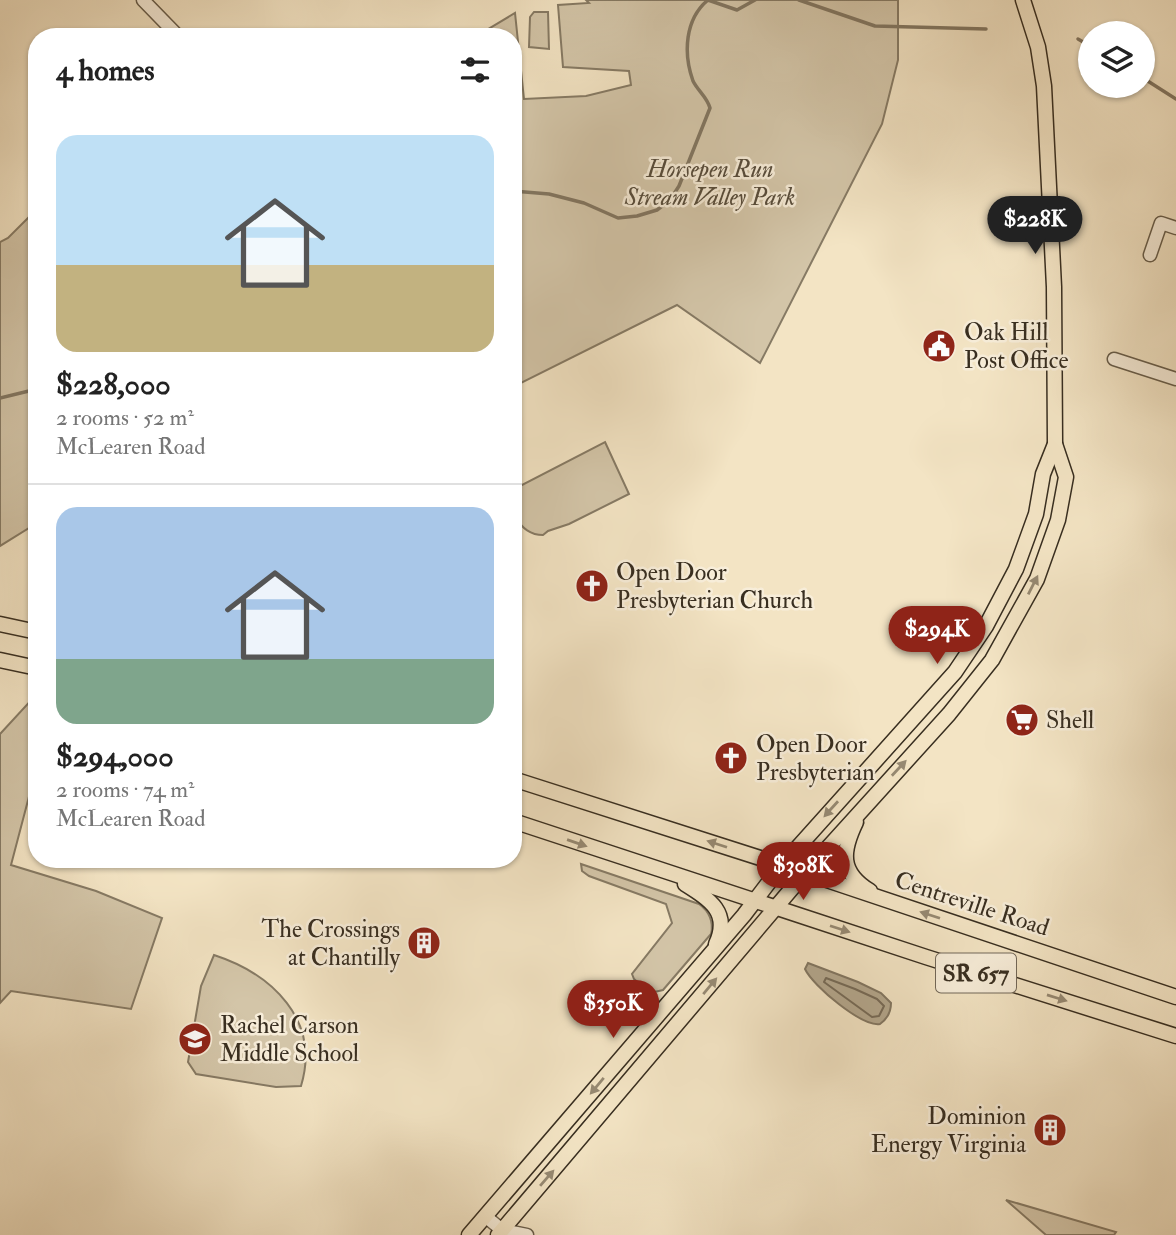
<!DOCTYPE html>
<html lang="en">
<head>
<meta charset="utf-8">
<style>
  body { margin:0; font-family:"IM FELL Double Pica",serif; background:#f6f6f6; color:#222; height:100vh; display:flex; flex-direction:column; font-size:26px; white-space:nowrap }
  * { box-sizing:border-box; margin:0 }
  p { font-size:23px; color:#767676 }
  .icon { flex:none; width:38px; height:38px; fill:none; stroke:currentColor; stroke-width:2; stroke-linecap:round; stroke-linejoin:round }
  .map { position:relative; flex:1; overflow:hidden }
  .details { position:absolute; left:28px; top:28px; width:494px; height:840px; display:flex; flex-direction:column; background:#fff; border-radius:28px; box-shadow:0 2px 5px #0004 }
  .details>* { flex:none }
  .tools { position:absolute; left:1078px; top:21px; display:grid; gap:14px }
  .tools a { display:grid; place-items:center; width:77px; height:77px; border-radius:50%; background:#fff; box-shadow:0 2px 5px #0004; font-size:35px }
  .price { position:absolute; translate:-50% -60px; padding:0 16px; border-radius:24px; background:#8f2418; color:#fff; font-size:23px; line-height:46px; filter:drop-shadow(0 2px 4px #0008) }
  .price::after { content:''; position:absolute; left:50%; top:42px; width:21px; height:16px; margin-left:-10px; background:inherit; clip-path:polygon(0 0,100% 0,50% 100%) }
  .price.current { background:#222; color:#fff }
  ul { padding:0; list-style:none }
  li { display:grid; align-content:center; gap:14px; height:371px; padding:0 28px }
  li+li { border-top:2px solid #e0e0e0 }
  li span { display:grid; place-items:center; height:217px; border-radius:21px; color:#555 }
  li>.icon { margin-inline-start:auto }
  span .icon { width:126px; height:126px; fill:#fffc; stroke-width:1 }
  li b { font-size:30px }
  h2 { display:flex; justify-content:space-between; align-items:center; height:84px; padding:0 28px; font-size:30px }
  .map>svg:first-child { display:block }
  .green { fill:#d3c5a8; stroke:#867a64; stroke-width:2 }
  .water { fill:#b3a68c; stroke:#827661; stroke-width:2 }
  .lines { fill:none; stroke-linecap:round; stroke-linejoin:round }
  .shore { stroke:#766a56; stroke-width:2 }
  .stream { stroke:#827661; stroke-width:3.5 }
  .minor-casing { stroke:#675c49; stroke-width:15 }
  .major-casing { stroke:#382e20; stroke-width:17 }
  .minor { stroke:#f7edd9; stroke-width:12 }
  .major { stroke:#f3e4c4; stroke-width:14 }
  .oneway { fill:#968972 }
  .labels { text-anchor:middle; dominant-baseline:central; stroke-width:5; stroke-linejoin:round; paint-order:stroke }
  .shield { fill:#f7edd9; stroke:#716758; stroke-width:2 }
  .shield-label { font-size:23px; font-weight:bold; fill:#382e20 }
  .park-label { font-size:24px; font-style:italic; fill:#574c3b; stroke:#f7edd9 }
  .poi-label { font-size:24px; fill:#382e20; stroke:#f7edd9; text-anchor:start }
  .street-label { font-size:24px; fill:#382e20; stroke:#f7edd9 }
</style>
</head>
<body>
<div class="map">
<svg width="1176" height="1235" viewBox="0 0 1176 1235">
  <rect width="100%" height="100%" fill="#f3e4c4"/>
  <filter id="stains"><feTurbulence type="fractalNoise" baseFrequency=".00286" numOctaves="4"/><feColorMatrix values="0 0 0 0 .2 0 0 0 0 .09 0 0 0 0 .02 0 0 0 .5 -.17"/></filter>
  <radialGradient id="worn" r=".72"><stop offset=".6" stop-color="#630" stop-opacity="0"/><stop offset="1" stop-color="#630" stop-opacity=".3"/></radialGradient>
  <g class="green">
    <polygon points="586,0 898,0 898,60 882,124 760,363 677,305 513,387 513,37 475,37 515,13 524,99 586,96 631,85 629,71 563,67 558,5 589,3"/>
    <polygon points="534,12 548,12 549,49 529,47 530,17"/>
    <polygon points="37,209 37,523 0,546 0,242 8,238"/>
    <path d="M605,442L629,494L569,524L548,531L543,535C519,535 505,507 518,487Z"/>
    <polygon points="34,697 37,705 37,766 11,865 96,891 162,918 131,1009 11,991 0,1003 0,734"/>
    <path d="M581,864L699,904C709,911 714,922 711,934L663,990L650,993L634,979L632,974L672,923L666,904L589,876L582,871Z"/>
    <path d="M214,955C272,974 321,1020 301,1086L276,1087L196,1074L188,1062L201,986Z"/>
    <polygon points="1006,1200 1116,1232 1114,1235 1046,1235"/>
  </g>
  <path class="water" d="M808,963L858,982L881,993L891,1003C891,1011 887,1019 880,1024C862,1027 813,986 805,969Z"/>
  <g class="lines">
    <polygon class="shore" points="826,978 855,989 877,999 884,1006 879,1016 872,1017 824,982"/>
    <g class="stream">
      <polyline points="799,0 875,26 986,29"/>
      <polyline points="1078,39 1090,46"/>
      <polyline points="1143,78 1176,99"/>
      <path d="M513,191L549,194L584,203L618,218L637,216L657,210L670,200L679,186L710,108C707,97 698,91 693,81C683,53 685,19 708,0L737,10L755,0"/>
      <polyline points="0,398 37,389"/>
    </g>
    <defs>
      <g id="minor">
        <polyline points="143,0 179,37"/>
        <polyline points="1150,255 1161,223 1176,228"/>
        <polyline points="1114,359 1176,379"/>
        <polyline points="485,1216 502,1230 527,1235"/>
      </g>
      <g id="major">
        <polyline points="0,624 37,632"/>
        <polyline points="0,660 37,668"/>
        <polyline points="513,779 782,865 1176,997"/>
        <polyline points="513,821 926,957 1176,1036"/>
        <path d="M856,822C842,851 839,872 870,891"/>
        <path d="M685,884C709,899 731,912 716,944"/>
        <polyline points="469,1235 744,915 782,865 955,672 986,626 1016,569 1036,514 1043,474 1055,444 1054,287 1044,86 1038,47 1023,0"/>
        <polyline points="498,1235 805,873 949,714 992,660 1037,579 1058,520 1066,477 1055,444"/>
      </g>
    </defs>
    <use href="#minor" class="minor-casing"/>
    <use href="#major" class="major-casing"/>
    <use href="#minor" class="minor"/>
    <use href="#major" class="major"/>
  </g>
  <defs><path id="oneway-solid" d="M-6-.8H1V-3.2L6.5 0L1 3.2V.8H-6Z" transform="scale(1.75)"/></defs>
  <g class="oneway">
    <use href="#oneway-solid" transform="translate(1033 585) rotate(-63)"/>
    <use href="#oneway-solid" transform="translate(899 768) rotate(-47)"/>
    <use href="#oneway-solid" transform="translate(831 809) rotate(132)"/>
    <use href="#oneway-solid" transform="translate(577 843) rotate(19)"/>
    <use href="#oneway-solid" transform="translate(717 844) rotate(-162)"/>
    <use href="#oneway-solid" transform="translate(930 915) rotate(-162)"/>
    <use href="#oneway-solid" transform="translate(840 929) rotate(18)"/>
    <use href="#oneway-solid" transform="translate(710 986) rotate(-50)"/>
    <use href="#oneway-solid" transform="translate(1057 998) rotate(17)"/>
    <use href="#oneway-solid" transform="translate(597 1086) rotate(130)"/>
    <use href="#oneway-solid" transform="translate(547 1178) rotate(-49)"/>
  </g>
  <defs>
    <symbol id="civic-disc" viewBox="-11 -11 22 22"><circle r="9.5" fill="#8f2418" stroke="#f7edd9"/><path d="M-.6-6.5H3V-4.5H.6V-3L4-1V1h2V6H-6V1h2V-1L-.6-3ZM-1.2 2.5V6h2.4V2.5Z" fill="#fff"/></symbol>
    <symbol id="church-disc" viewBox="-11 -11 22 22"><circle r="9.5" fill="#8f2418" stroke="#f7edd9"/><path d="M-1.2-6h2.4v3.5h3.3v2.4h-3.3V6h-2.4V-.1h-3.3v-2.4h3.3Z" fill="#fff"/></symbol>
    <symbol id="supermarket-disc" viewBox="-11 -11 22 22"><circle r="9.5" fill="#8f2418" stroke="#f7edd9"/><path d="M-6-5.5h2.5l.6 2H6L4.5 2H-2.5L-4.4-4H-6ZM-1.5 3.2a1.3 1.3 0 1 0 .1 0ZM3 3.2a1.3 1.3 0 1 0 .1 0Z" fill="#fff"/></symbol>
    <symbol id="building-disc" viewBox="-11 -11 22 22"><circle r="9.5" fill="#8f2418" stroke="#f7edd9"/><path d="M-4-6H4V6H1V3H-1V6H-4ZM-2.5-4.3h1.7v1.8h-1.7ZM.8-4.3h1.7v1.8H.8ZM-2.5-1h1.7V.8h-1.7ZM.8-1h1.7V.8H.8Z" fill="#fff"/></symbol>
    <symbol id="school-disc" viewBox="-11 -11 22 22"><circle r="9.5" fill="#8f2418" stroke="#f7edd9"/><path d="M0-5L7-2L0 1L-7-2ZM-4 1L0 2.5L4 1V4Q0 6-4 4Z" fill="#fff"/></symbol>
  </defs>
  <g fill-rule="evenodd">
    <use href="#civic-disc" x="920" y="327" width="38" height="38"/>
    <use href="#church-disc" x="573" y="567" width="38" height="38"/>
    <use href="#supermarket-disc" x="1003" y="701" width="38" height="38"/>
    <use href="#church-disc" x="712" y="739" width="38" height="38"/>
    <use href="#building-disc" x="405" y="924" width="38" height="38"/>
    <use href="#school-disc" x="176" y="1020" width="38" height="38"/>
    <use href="#building-disc" x="1031" y="1111" width="38" height="38"/>
  </g>
  <g class="labels">
    <rect class="shield" x="936" y="953.5" width="80" height="39" rx="5"/>
    <g class="shield-label">
      <text x="976" y="973">SR 657</text>
    </g>
    <g class="park-label">
      <text x="710" y="169">Horsepen Run<tspan x="710" dy="28">Stream Valley Park</tspan></text>
    </g>
    <g class="poi-label">
      <text x="964" y="332">Oak Hill<tspan x="964" dy="28">Post Office</tspan></text>
      <text x="616" y="572">Open Door<tspan x="616" dy="28">Presbyterian Church</tspan></text>
      <text x="1046" y="720">Shell</text>
      <text x="756" y="744">Open Door<tspan x="756" dy="28">Presbyterian</tspan></text>
      <text x="400" y="929" text-anchor="end">The Crossings<tspan x="400" dy="28">at Chantilly</tspan></text>
      <text x="220" y="1025">Rachel Carson<tspan x="220" dy="28">Middle School</tspan></text>
      <text x="1026" y="1116" text-anchor="end">Dominion<tspan x="1026" dy="28">Energy Virginia</tspan></text>
    </g>
    <g class="street-label">
      <text transform="translate(972 904) rotate(18)">Centreville Road</text>
    </g>
  </g>
  <rect width="100%" height="100%" filter="url(#stains)"/>
  <rect width="100%" height="100%" fill="url(#worn)"/>
</svg>
<div class="tools">
<a><svg class="icon" aria-label="layers" viewBox="0 0 24 24"><path d="M12 4l9 5-9 5-9-5zM3 14l9 5 9-5"/></svg></a>
</div>
<b class="price current" style="left:1035px;top:256px">$228K</b>
<b class="price" style="left:937px;top:666px">$294K</b>
<b class="price" style="left:803px;top:902px">$308K</b>
<b class="price" style="left:613px;top:1040px">$350K</b>
<section class="details">
<h2>4 homes<svg class="icon" aria-label="filters" viewBox="0 0 24 24"><path d="M4 7h16M4 17h16"/><circle cx="9" cy="7" r="2"/><circle cx="15" cy="17" r="2"/></svg></h2>
<ul>
<li><span style="background:linear-gradient(#bfe0f5 60%,#c2b280 0)"><svg class="icon" aria-label="home" viewBox="0 0 24 24"><path d="M3 11l9-7 9 7M6 9v11h12V9"/></svg></span><div><b>$228,000</b><p>2 rooms · 52 m²</p><p>McLearen Road</p></div></li>
<li><span style="background:linear-gradient(#a9c7e8 70%,#7fa58c 0)"><svg class="icon" aria-label="home" viewBox="0 0 24 24"><path d="M3 11l9-7 9 7M6 9v11h12V9"/></svg></span><div><b>$294,000</b><p>2 rooms · 74 m²</p><p>McLearen Road</p></div></li>
</ul>
</section>
</div>
</body>
</html>
